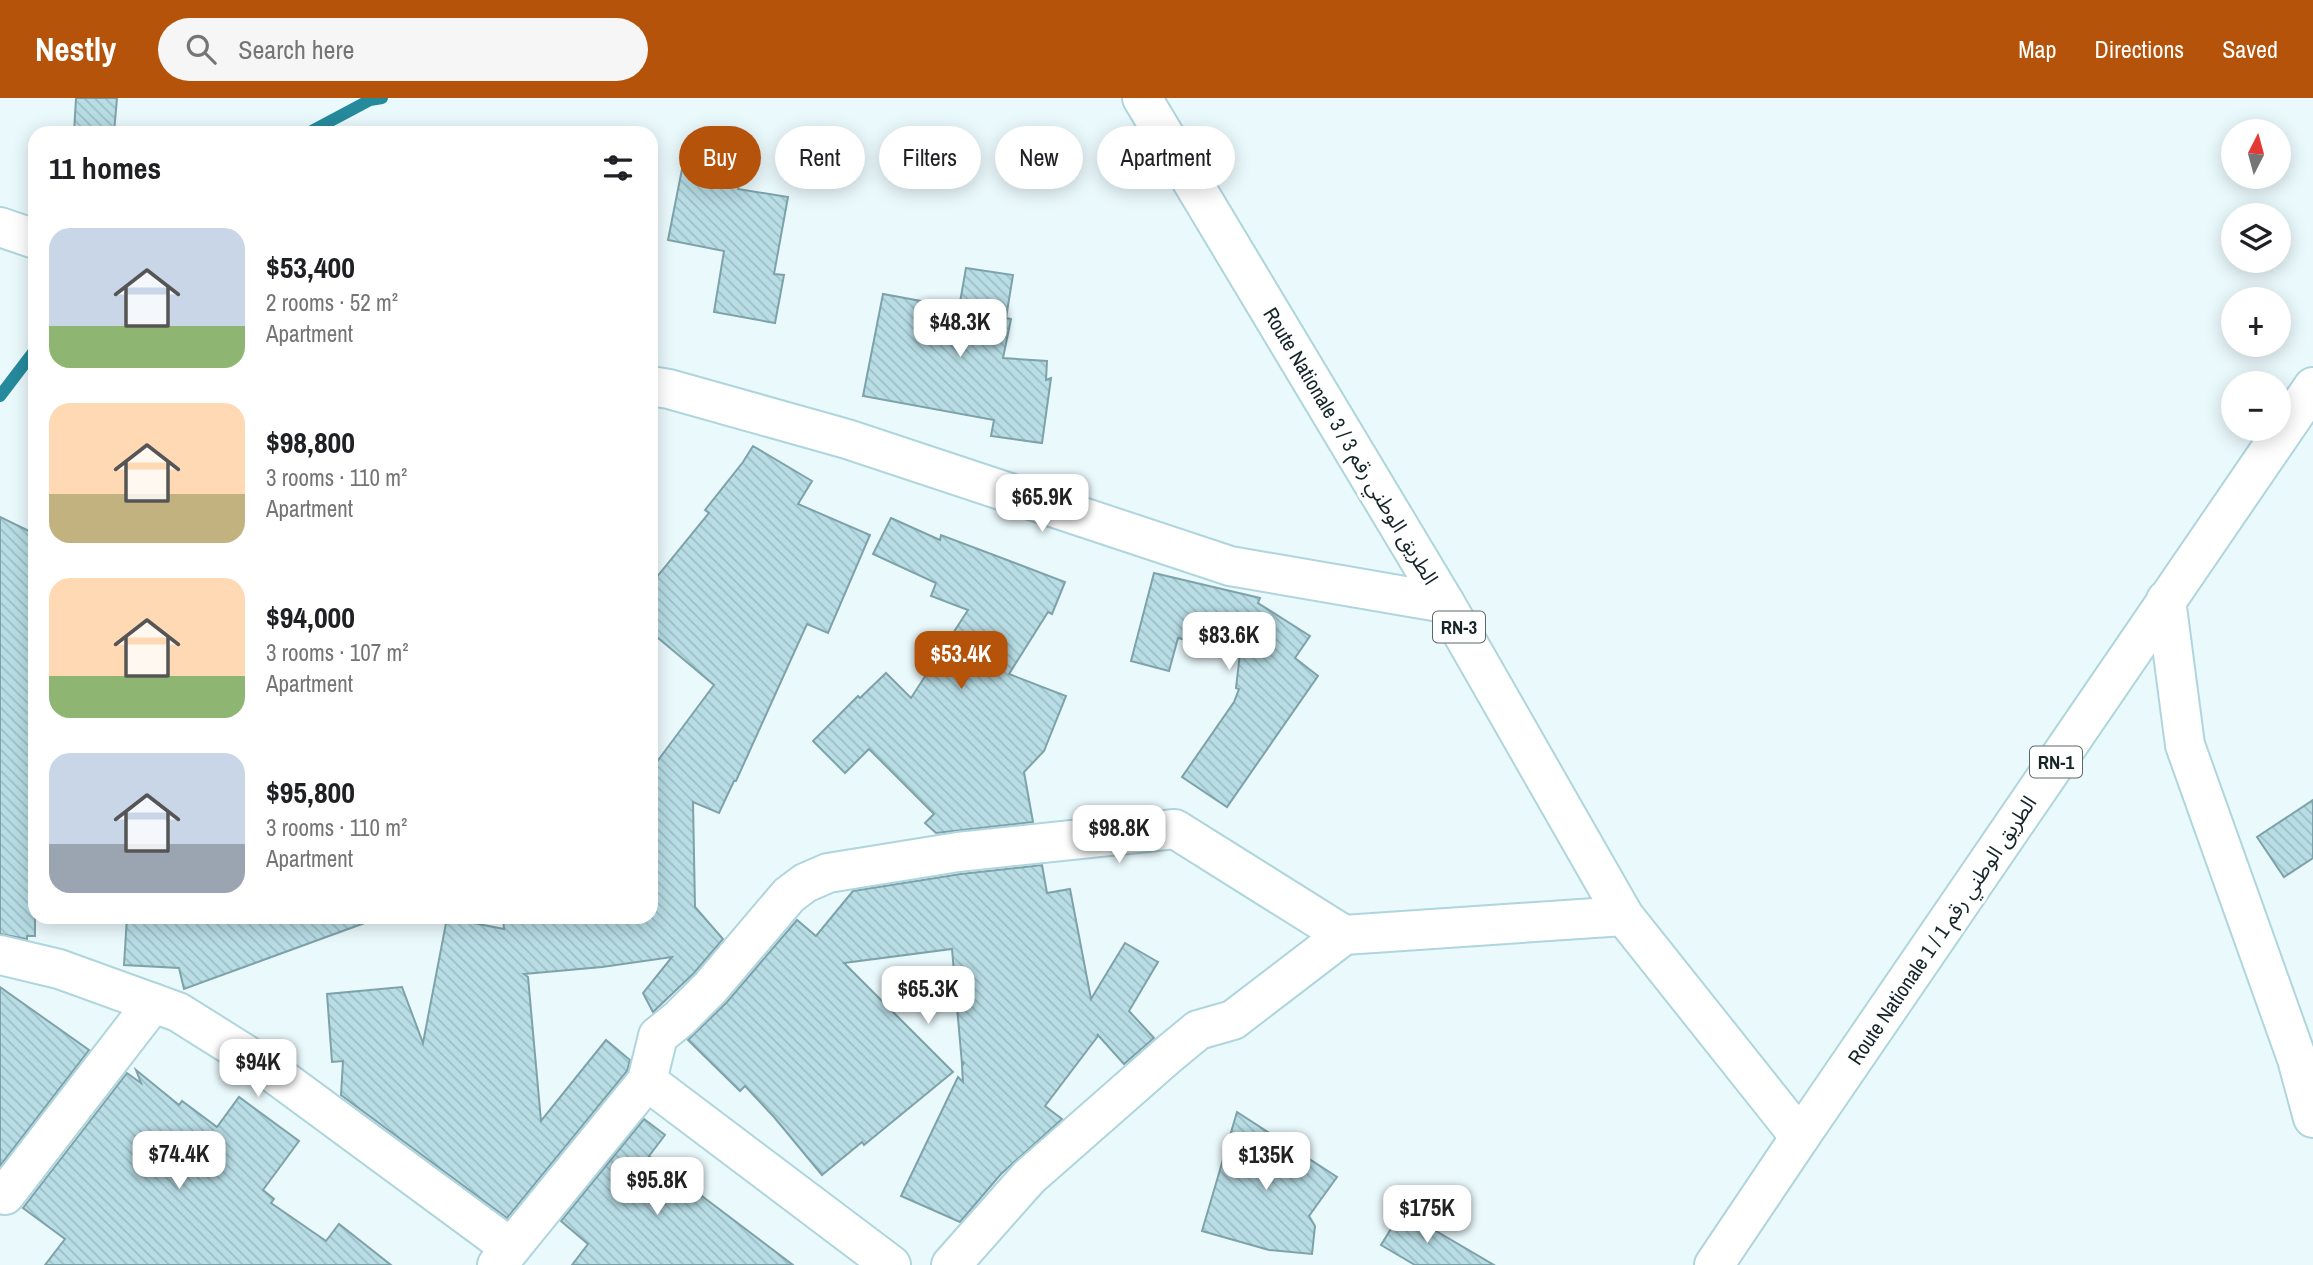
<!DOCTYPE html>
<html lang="en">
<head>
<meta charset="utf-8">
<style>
  body { margin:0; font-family:"Archivo Narrow","Noto Sans Arabic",sans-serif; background:#f6f6f6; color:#202124; height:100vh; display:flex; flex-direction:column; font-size:26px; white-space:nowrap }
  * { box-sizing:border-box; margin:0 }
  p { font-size:23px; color:#757577 }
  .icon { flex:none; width:38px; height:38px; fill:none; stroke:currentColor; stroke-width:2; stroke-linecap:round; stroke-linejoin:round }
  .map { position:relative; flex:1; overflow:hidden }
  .side { position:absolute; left:28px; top:28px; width:630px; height:798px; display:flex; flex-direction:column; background:#fff; border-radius:21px; box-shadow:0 4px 18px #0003 }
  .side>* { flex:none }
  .top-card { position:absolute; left:679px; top:28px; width:665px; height:63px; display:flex; gap:14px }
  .needle { width:46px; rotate:6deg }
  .controls { position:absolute; left:2221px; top:21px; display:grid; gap:14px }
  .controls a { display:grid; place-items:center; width:70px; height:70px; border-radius:50%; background:#fff; box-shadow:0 4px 18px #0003; font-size:35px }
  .price { position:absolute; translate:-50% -60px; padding:0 16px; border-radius:14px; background:#fff; color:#222; font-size:23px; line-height:46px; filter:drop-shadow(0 2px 4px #0008) }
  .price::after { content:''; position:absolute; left:50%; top:42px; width:21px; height:16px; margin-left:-10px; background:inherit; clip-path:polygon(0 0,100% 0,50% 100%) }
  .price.active { background:#b45309; color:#fff }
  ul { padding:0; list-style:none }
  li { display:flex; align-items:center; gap:21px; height:175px; padding:0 21px }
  li span { display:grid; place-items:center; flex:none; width:196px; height:140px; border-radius:21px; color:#555 }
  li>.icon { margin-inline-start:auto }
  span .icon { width:84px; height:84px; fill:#fffc; stroke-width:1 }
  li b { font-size:30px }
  h2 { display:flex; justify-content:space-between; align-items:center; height:84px; padding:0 21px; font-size:30px }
  .chip { padding:0 24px; border-radius:32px; background:#fff; box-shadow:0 4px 18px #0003; font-size:24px; line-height:63px }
  .chip.active { background:#b45309; color:#fff }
  header { display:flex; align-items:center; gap:42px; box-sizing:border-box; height:98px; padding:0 35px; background:#b45309; color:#fff }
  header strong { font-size:33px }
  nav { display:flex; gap:38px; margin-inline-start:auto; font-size:24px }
  .search { width:490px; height:63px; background:#f6f6f6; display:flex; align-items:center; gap:18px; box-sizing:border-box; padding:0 24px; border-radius:38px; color:#757577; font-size:26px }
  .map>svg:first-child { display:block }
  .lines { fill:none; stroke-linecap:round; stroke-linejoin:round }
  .stream { stroke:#258a9c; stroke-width:12 }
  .building { fill:url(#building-back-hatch); stroke:#7ea2aa; stroke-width:2 }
  .minor-casing { stroke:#afd5dd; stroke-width:42 }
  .major-casing { stroke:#afd5dd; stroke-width:42 }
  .highway-casing { stroke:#afd5dd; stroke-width:42 }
  .minor { stroke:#fff; stroke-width:38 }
  .major { stroke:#fff; stroke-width:38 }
  .highway { stroke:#fff; stroke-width:38 }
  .labels { text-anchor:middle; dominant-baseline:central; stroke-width:7; stroke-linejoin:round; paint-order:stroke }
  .shield { fill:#fff; stroke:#5c6668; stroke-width:2 }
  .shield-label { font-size:19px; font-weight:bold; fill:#162528 }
  .street-label { font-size:21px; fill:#162528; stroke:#fff }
</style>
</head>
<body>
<header>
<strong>Nestly</strong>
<div class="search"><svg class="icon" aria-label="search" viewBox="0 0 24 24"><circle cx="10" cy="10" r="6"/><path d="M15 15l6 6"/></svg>Search here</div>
<nav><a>Map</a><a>Directions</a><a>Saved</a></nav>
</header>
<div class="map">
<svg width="2313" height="1167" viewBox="0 0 2313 1167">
  <defs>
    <pattern id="building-back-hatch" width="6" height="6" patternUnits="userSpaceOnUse" patternTransform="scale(1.75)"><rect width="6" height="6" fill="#b8dde5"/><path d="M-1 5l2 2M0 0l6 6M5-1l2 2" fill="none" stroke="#9dbec4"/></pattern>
  </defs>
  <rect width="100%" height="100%" fill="#eaf9fc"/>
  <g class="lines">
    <g class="stream">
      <polyline points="308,35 370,2 382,0"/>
      <polyline points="0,298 35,252"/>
    </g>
  </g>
  <g class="building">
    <polygon points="76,0 117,0 114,35 74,35"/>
    <polygon points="686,51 745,65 738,91 788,99 774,176 784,177 775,225 714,214 724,153 668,142"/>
    <polygon points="966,170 1013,177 1006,220 1011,221 1003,260 1047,263 1046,282 1051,280 1042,345 991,338 994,322 863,298 883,196 959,210"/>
    <polygon points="753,348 812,383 798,406 870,437 828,535 807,526 736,683 734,683 719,715 693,704 695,809 723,841 694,875 653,914 643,895 672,859 602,869 524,876 528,879 541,1023 606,942 630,962 627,973 507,1120 341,997 343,963 332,964 327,896 402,889 423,945 447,820 504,831 503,819 651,819 651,765 655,765 656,665 714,587 651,534 651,486 709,415 705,412 743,364"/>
    <polygon points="0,419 35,436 35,742 31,797 35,797 35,838 27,838 27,841 0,836"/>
    <polygon points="891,420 940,442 941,437 1065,484 1052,516 1048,514 1009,576 1066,598 1044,653 1024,674 1033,724 936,735 925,725 934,716 869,651 845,675 813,643 858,598 860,600 886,575 911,600 968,512 931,498 936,485 873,456"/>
    <polygon points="1154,475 1260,500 1258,505 1310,538 1295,560 1318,578 1227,709 1182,679 1234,604 1239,591 1236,590 1240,555 1178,540 1169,573 1131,563"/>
    <polygon points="2313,702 2313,760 2284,779 2257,739"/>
    <polygon points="1042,767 1047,795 1070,791 1091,901 1125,845 1158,864 1129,913 1154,940 1124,966 1097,936 1098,938 1045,1008 1062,1021 1001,1076 960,1124 901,1098 958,979 963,984 962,969 964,964 962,966 952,851 844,865 953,974 864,1047 862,1044 822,1077 774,1019 745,988 740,993 688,942 727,904 797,822 816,838 853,793 961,776"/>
    <polygon points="127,819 369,819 370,823 184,891 179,870 124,867"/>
    <polygon points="0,889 89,952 0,1068"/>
    <polygon points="136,972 179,1007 182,1003 217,1029 239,999 299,1043 263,1092 274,1101 271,1105 326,1143 339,1126 391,1167 45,1167 65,1141 23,1110 127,975 141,985"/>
    <polygon points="1237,1014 1337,1079 1309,1118 1315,1128 1312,1156 1269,1152 1202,1133"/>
    <polygon points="644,1021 665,1037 649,1058 793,1167 572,1167 588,1146 561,1123"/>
    <polygon points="1402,1113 1494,1167 1415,1167 1381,1147"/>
  </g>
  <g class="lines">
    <defs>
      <g id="minor">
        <polyline points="0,129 35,141"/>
        <polyline points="651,288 669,291 847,341 1230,468 1445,505"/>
        <polyline points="2166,502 2185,647 2297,961 2313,1020"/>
        <polyline points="0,857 59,871 178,914 264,968 511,1150"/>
        <polyline points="647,983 891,1167"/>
        <polyline points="5,1097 153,905"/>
        <polyline points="497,1167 647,983 658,938 679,921 710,890 789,797 805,785 828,775 958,754 1175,731 1344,837 1624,818"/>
        <polyline points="951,1167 1029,1079 1169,956 1198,932 1233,922 1344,837"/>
      </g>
      <polyline id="major" points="1714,1167 1800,1039"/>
      <polyline id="highway" points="1142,0 1445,505 1624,818 1800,1039 2313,289"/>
    </defs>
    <use href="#minor" class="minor-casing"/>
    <use href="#major" class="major-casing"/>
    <use href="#highway" class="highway-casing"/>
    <use href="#minor" class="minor"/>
    <use href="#major" class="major"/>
    <use href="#highway" class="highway"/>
  </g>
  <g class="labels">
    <g class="shield">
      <rect x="1433" y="513.5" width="52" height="31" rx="5"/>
      <rect x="2030" y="648.5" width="52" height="31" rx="5"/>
    </g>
    <g class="shield-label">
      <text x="1459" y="529">RN-3</text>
      <text x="2056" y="664">RN-1</text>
    </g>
    <g class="street-label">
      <text transform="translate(1351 348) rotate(59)">Route Nationale 3 / الطريق الوطني رقم 3</text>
      <text transform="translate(1942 832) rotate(-56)">Route Nationale 1 / الطريق الوطني رقم 1</text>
    </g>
  </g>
</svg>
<div class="controls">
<a><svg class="needle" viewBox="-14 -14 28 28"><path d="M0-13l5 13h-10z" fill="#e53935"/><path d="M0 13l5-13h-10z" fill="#757577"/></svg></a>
<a><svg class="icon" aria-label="layers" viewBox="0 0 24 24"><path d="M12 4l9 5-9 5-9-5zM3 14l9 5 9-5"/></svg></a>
<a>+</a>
<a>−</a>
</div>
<b class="price" style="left:960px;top:261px">$48.3K</b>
<b class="price" style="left:1042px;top:436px">$65.9K</b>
<b class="price" style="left:1229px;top:574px">$83.6K</b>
<b class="price active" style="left:961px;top:593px">$53.4K</b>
<b class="price" style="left:1119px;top:767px">$98.8K</b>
<b class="price" style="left:928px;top:928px">$65.3K</b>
<b class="price" style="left:258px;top:1001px">$94K</b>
<b class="price" style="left:179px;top:1093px">$74.4K</b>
<b class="price" style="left:1266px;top:1094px">$135K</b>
<b class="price" style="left:657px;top:1119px">$95.8K</b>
<b class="price" style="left:1427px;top:1147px">$175K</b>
<div class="top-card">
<a class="chip active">Buy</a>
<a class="chip">Rent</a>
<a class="chip">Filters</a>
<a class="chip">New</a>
<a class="chip">Apartment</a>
</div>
<section class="side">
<h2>11 homes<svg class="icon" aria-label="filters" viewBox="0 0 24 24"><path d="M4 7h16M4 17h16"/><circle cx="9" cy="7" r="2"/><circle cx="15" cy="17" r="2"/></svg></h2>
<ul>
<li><span style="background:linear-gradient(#c9d6e8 70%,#8fb573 0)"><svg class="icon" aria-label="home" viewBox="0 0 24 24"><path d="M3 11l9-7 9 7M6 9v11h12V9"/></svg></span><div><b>$53,400</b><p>2 rooms · 52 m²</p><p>Apartment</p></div></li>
<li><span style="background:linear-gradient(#ffd9b3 65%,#c2b280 0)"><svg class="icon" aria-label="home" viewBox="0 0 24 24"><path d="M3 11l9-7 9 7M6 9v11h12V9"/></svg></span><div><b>$98,800</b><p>3 rooms · 110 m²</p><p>Apartment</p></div></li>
<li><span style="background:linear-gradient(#ffd9b3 70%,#8fb573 0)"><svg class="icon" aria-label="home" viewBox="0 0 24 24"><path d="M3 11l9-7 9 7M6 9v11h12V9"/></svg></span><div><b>$94,000</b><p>3 rooms · 107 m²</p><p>Apartment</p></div></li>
<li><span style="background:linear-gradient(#c9d6e8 65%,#9aa5b1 0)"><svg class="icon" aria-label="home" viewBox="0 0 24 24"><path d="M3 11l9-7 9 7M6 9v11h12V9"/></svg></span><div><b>$95,800</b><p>3 rooms · 110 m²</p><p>Apartment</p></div></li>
</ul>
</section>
</div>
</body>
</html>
